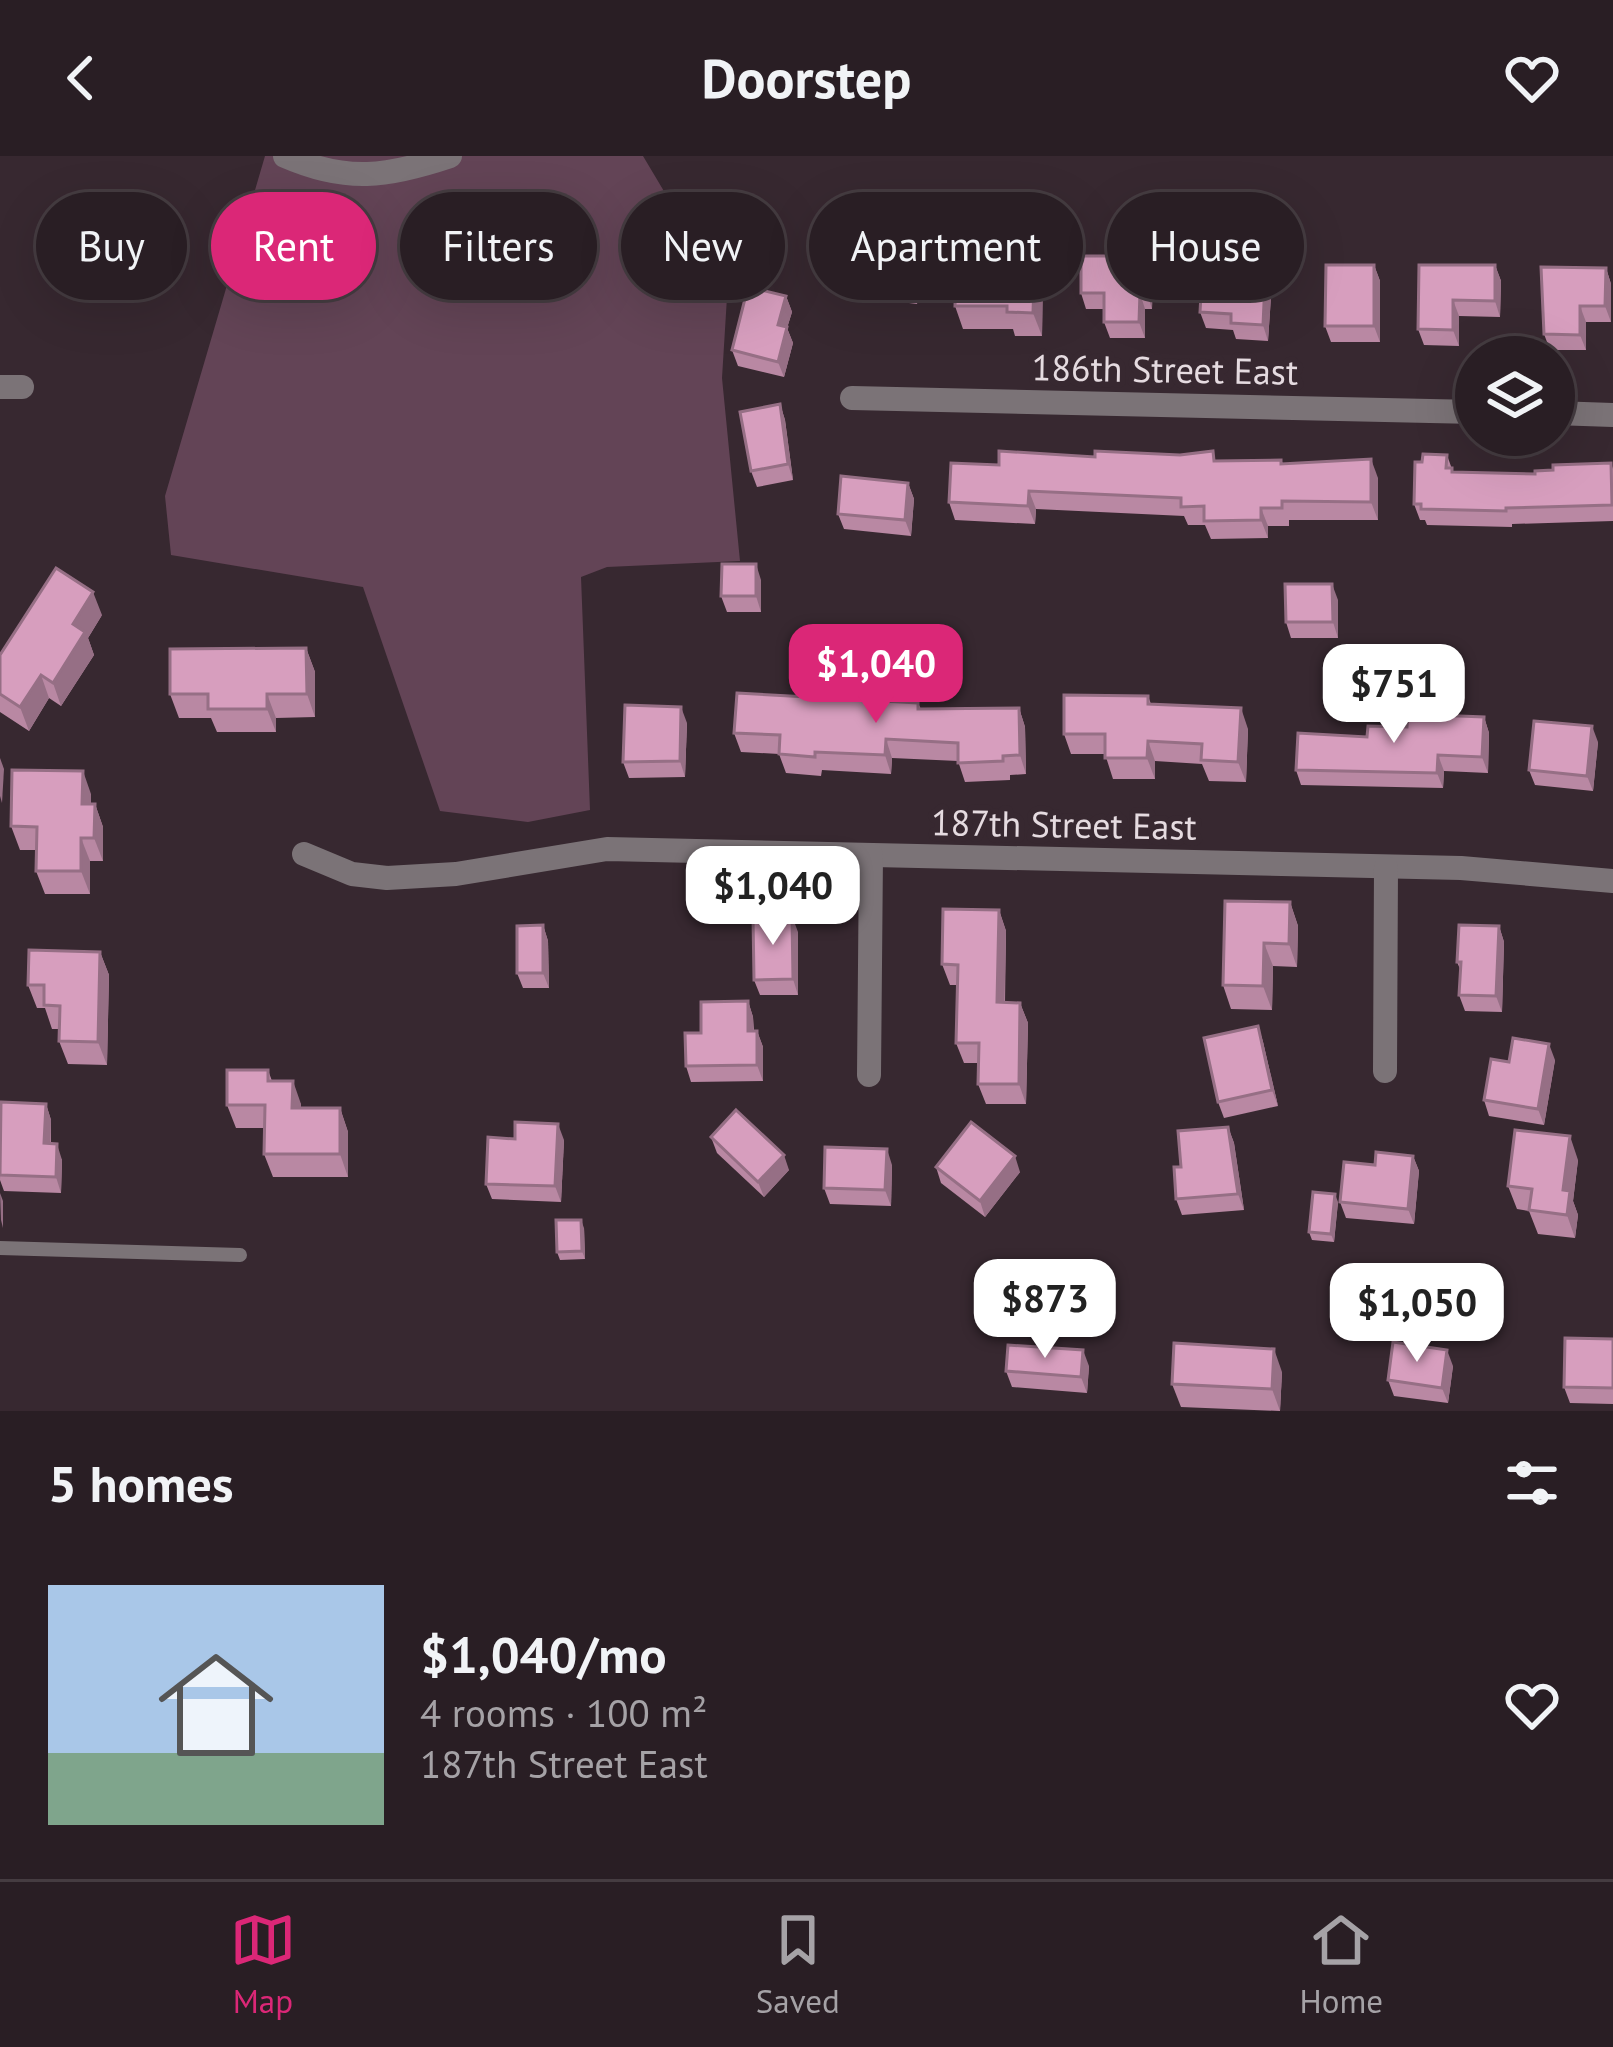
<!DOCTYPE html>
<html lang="en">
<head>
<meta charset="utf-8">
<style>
  body { margin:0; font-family:"PT Sans",sans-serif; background:#31272c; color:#f1f3f6; height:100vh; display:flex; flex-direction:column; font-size:45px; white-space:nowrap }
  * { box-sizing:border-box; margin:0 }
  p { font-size:39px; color:#a5a2a6 }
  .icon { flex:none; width:66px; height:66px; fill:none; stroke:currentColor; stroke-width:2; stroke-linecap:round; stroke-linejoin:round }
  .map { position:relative; height:1255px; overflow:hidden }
  .details { display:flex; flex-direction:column; background:#291e24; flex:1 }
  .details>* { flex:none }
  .banner { position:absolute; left:36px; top:36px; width:1542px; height:108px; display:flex; gap:24px }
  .buttons { position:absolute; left:1455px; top:180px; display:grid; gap:24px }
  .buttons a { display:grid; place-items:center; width:120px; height:120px; border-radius:50%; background:#291e24; box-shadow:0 12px 48px #0002,0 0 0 3px #453c41; font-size:60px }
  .price { position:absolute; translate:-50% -102px; padding:0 27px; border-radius:24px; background:#fff; color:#222; font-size:39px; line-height:78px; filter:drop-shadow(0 3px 6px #0008) }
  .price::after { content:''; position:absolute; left:50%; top:72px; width:36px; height:27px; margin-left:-18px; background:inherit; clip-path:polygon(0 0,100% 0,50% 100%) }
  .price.on { background:#db2777; color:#fff }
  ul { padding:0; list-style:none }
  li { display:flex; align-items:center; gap:36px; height:300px; padding:0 48px }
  li span { display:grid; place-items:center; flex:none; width:336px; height:240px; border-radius:0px; color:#555 }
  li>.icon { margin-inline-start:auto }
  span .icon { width:144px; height:144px; fill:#fffc; stroke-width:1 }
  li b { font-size:51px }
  h2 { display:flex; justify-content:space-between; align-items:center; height:144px; padding:0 48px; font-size:51px }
  .chip { padding:0 42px; border-radius:54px; background:#291e24; box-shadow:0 12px 48px #0002,0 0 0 3px #453c41; font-size:42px; line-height:108px }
  .chip.on { background:#db2777; color:#fff }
  header { display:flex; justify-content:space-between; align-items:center; height:156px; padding:0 48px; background:#291e24; font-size:54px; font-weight:600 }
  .tabs { display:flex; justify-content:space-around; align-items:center; height:168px; border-top:3px solid #453c41; background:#291e24; font-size:33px; color:#a5a2a6 }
  .tabs a { display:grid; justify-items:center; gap:6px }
  .tabs .on { color:#db2777 }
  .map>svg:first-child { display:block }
  .green { fill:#634456 }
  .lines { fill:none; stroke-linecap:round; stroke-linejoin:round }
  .service { stroke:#7b7377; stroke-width:14 }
  .minor { stroke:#7b7377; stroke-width:24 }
  .wall { fill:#b988a3 }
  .shaded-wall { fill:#966f85 }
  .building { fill:#d79ebe; stroke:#966f85; stroke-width:3 }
  .labels { text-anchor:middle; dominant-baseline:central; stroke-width:12; stroke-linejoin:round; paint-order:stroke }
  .street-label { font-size:36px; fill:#e5dbe0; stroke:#372830 }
</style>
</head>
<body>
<header><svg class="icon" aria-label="back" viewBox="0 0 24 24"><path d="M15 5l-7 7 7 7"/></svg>Doorstep<svg class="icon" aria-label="heart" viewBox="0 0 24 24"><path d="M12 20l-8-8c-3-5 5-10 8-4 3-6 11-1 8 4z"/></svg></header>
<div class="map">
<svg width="1613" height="1255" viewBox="0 0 1613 1255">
  <rect width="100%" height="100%" fill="#372830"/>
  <polygon class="green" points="265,0 643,0 727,141 722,222 740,405 607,411 581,421 590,654 528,666 440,655 363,431 171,399 165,340"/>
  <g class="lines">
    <polyline class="service" points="0,1092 240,1099"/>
    <g class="minor">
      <path d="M285,0C347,27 387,21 450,0"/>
      <polyline points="0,231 22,231"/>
      <polyline points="852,242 1476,256"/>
      <polyline points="1554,257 1613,259"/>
      <polyline points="304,698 352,718 387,722 456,718 607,693 1461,712 1613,725"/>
      <polyline points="1385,915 1386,712"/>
      <polyline points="869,919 871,699"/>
    </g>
  </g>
  <g class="wall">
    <polygon points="917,88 923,104 917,148 853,140 847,124"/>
    <polygon points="1147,100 1153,116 1152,153 1145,153 1145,182 1110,182 1104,166 1104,153 1086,153 1081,137"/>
    <polygon points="1005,106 1043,116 1042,180 1015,180 1013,173 963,173 955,150"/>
    <polygon points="1374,109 1380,125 1380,186 1331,186 1325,170"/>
    <polygon points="1495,109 1501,125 1500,161 1459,160 1459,190 1424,189 1418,173"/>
    <polygon points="1606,112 1611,128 1611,166 1586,166 1586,194 1550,194 1544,178"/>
    <polygon points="786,140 792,156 787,172 793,187 784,221 738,210 732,194"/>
    <polygon points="1271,141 1268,185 1236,183 1233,174 1206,172 1200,156"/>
    <polygon points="780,248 785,264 793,324 757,331 751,315"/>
    <polygon points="1447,299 1453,316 1535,318 1611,307 1613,313 1613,365 1512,368 1512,371 1427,369 1425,364 1420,364 1414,348 1422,306"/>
    <polygon points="1095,301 1217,305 1281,304 1283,308 1378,322 1378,364 1289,364 1289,370 1268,370 1268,382 1211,383 1205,369 1188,369 1184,360 1036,353 1035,368 955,364 949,346 999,309"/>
    <polygon points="908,327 914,343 911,380 844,373 838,358"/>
    <polygon points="761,424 761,456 727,456 721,440"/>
    <polygon points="1338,444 1338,482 1291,482 1286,466"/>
    <polygon points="102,459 88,482 94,499 61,550 49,542 29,575 0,556 0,499"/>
    <polygon points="306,492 315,516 315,561 276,562 276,576 217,576 211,562 179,562 170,538"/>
    <polygon points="1148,540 1151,548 1248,573 1246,626 1209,625 1202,608 1155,605 1155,623 1113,623 1105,598 1071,598 1064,578"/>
    <polygon points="918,547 921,553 1019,552 1025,571 1026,618 1010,619 1010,624 965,626 958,605 892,602 891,618 822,614 821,620 786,617 779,598 741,596 734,577"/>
    <polygon points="1484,561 1489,577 1488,617 1444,615 1443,632 1301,629 1296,614 1367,581 1407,571"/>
    <polygon points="687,567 685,621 629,622 623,606"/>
    <polygon points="1598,586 1593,635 1535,629 1529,614"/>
    <polygon points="91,638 91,648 95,648 103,671 103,705 90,705 90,738 45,738 36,715 36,694 20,694 11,670"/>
    <polygon points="1290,746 1298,770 1297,811 1273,810 1272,854 1231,853 1223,829"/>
    <polygon points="999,754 1006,775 1005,846 1020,847 1028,867 1026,948 986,948 978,928 979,907 964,907 956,887 957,829 950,829 942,808"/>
    <polygon points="543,769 548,785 549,832 523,832 517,817"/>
    <polygon points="1499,770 1504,786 1502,856 1465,855 1459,839 1460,813 1457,806"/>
    <polygon points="798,776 798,839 760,839 754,824"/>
    <polygon points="100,796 109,819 107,909 68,908 59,885 59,873 52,873 45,852 37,852 28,829"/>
    <polygon points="748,845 753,861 754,875 757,875 763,891 763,925 691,926 686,910 701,877"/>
    <polygon points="1258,870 1263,886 1278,950 1224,962 1218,946"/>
    <polygon points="1555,904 1544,969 1489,960 1484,944 1509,906"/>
    <polygon points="268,914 272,925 301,948 301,952 340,952 348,976 348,1021 273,1021 264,998 264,972 236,972 227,949"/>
    <polygon points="1,946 46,948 51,964 51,988 62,1004 61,1037 4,1035 0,1024"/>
    <polygon points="1228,971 1234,987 1244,1054 1182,1059 1176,1043 1181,1011"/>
    <polygon points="711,981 789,1014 764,1041 717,997"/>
    <polygon points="564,984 561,1046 492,1043 486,1028"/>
    <polygon points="1413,1000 1419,1015 1414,1068 1346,1062 1340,1046 1375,1009"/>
    <polygon points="1578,1004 1573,1045 1578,1059 1575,1082 1538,1078 1529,1055 1517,1053 1508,1030"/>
    <polygon points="892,1009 891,1050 830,1048 824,1032"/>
    <polygon points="936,1011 1020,1016 985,1061 941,1027"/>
    <polygon points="1338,1046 1334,1086 1312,1084 1309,1076"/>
    <polygon points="584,1072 585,1103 560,1104 557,1096"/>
    <polygon points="1613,1183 1613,1248 1570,1247 1564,1231"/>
    <polygon points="1089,1210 1087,1237 1012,1231 1006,1215"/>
    <polygon points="1453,1210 1448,1247 1394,1240 1388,1224"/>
    <polygon points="1282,1216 1280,1255 1181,1251 1172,1228"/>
  </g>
  <g class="shaded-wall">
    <polygon points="917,88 923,104 917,148 911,132"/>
    <polygon points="1035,93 1043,116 1042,180 1033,157"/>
    <polygon points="1147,100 1153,116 1152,153 1147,137"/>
    <polygon points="1374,109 1380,125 1380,186 1374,170"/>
    <polygon points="1495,109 1501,125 1500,161 1495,145"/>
    <polygon points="1606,112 1611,128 1611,166 1605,150"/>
    <polygon points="1265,125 1271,141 1268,185 1263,169"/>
    <polygon points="1140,137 1145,153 1145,182 1139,166"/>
    <polygon points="786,140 792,156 787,172 793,187 784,221 778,206 778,169"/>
    <polygon points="1453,144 1459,160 1459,190 1453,174"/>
    <polygon points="1580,150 1586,166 1586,194 1580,179"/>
    <polygon points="780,248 785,264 793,324 788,308"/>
    <polygon points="1371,303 1378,322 1378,364 1371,346"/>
    <polygon points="908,327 914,343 911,380 905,364"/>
    <polygon points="1029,335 1036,353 1035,368 1028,350"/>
    <polygon points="1261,352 1268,370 1268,382 1261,364"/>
    <polygon points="756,408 761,424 761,456 756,440"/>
    <polygon points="1332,428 1338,444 1338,482 1333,466"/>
    <polygon points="93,436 102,459 88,482 94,499 61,550 53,527 73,468"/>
    <polygon points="306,492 315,516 315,561 307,538"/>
    <polygon points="41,519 49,542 29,575 20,551"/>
    <polygon points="267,538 276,562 276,576 267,553"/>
    <polygon points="681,551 687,567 685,621 680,605"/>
    <polygon points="1019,552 1025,571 1026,618 1020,599"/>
    <polygon points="1241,552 1248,573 1246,626 1238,606"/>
    <polygon points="1484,561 1489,577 1488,617 1482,601"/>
    <polygon points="1592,570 1598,586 1593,635 1587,620"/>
    <polygon points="886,583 892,602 891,618 885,599"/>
    <polygon points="1148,585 1155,605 1155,623 1147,602"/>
    <polygon points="1438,599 1444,615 1443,632 1437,617"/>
    <polygon points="0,602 4,613 2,647 0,640"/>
    <polygon points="83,615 91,638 91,671 82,648"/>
    <polygon points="95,648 103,671 103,705 94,682"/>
    <polygon points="81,682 90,705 90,738 81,715"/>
    <polygon points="1290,746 1298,770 1297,811 1289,788"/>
    <polygon points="999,754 1006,775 1004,866 997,846"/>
    <polygon points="792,760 798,776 798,839 793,823"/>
    <polygon points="543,769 548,785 549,832 543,817"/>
    <polygon points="1499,770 1504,786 1502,856 1496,840"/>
    <polygon points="1264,787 1273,810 1272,854 1263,830"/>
    <polygon points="100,796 109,819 107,909 98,886"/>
    <polygon points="748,845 753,861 754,891 748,875"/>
    <polygon points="1020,847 1028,867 1026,948 1019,928"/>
    <polygon points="1258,870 1263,886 1278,950 1272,934"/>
    <polygon points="757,875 763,891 763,925 757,909"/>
    <polygon points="1549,888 1555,904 1544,969 1538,953"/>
    <polygon points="293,925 301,948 301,975 292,952"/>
    <polygon points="46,948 51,964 50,1003 44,987"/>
    <polygon points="340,952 348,976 348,1021 340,998"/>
    <polygon points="558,968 564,984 561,1046 555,1030"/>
    <polygon points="1228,971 1234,987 1244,1054 1238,1038"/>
    <polygon points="1570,980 1578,1004 1573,1045 1578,1059 1575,1082 1567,1059 1563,1034"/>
    <polygon points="57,988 62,1004 61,1037 56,1021"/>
    <polygon points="887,993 892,1009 891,1050 885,1034"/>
    <polygon points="784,999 789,1014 764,1041 758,1026"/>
    <polygon points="1015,1000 1020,1016 985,1061 980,1045"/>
    <polygon points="1413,1000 1419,1015 1414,1068 1408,1053"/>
    <polygon points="0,1037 3,1045 3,1072 1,1064"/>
    <polygon points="1335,1038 1338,1046 1334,1086 1331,1078"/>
    <polygon points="581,1064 584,1072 585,1103 582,1095"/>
    <polygon points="1274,1193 1282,1216 1280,1255 1272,1233"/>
    <polygon points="1083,1194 1089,1210 1087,1237 1081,1221"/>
    <polygon points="1447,1194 1453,1210 1448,1247 1442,1232"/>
  </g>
  <g class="building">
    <polygon points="855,79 917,88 911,132 847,124"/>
    <polygon points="1005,93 1035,93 1033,157 1007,156 1007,150 955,150 956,105 1005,106"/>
    <polygon points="1081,100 1147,100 1147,137 1140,137 1139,166 1104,166 1104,137 1081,137"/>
    <polygon points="1326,109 1374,109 1374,170 1325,170"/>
    <polygon points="1419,109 1495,109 1495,145 1453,144 1453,174 1418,173"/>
    <polygon points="1541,111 1606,112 1605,150 1580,150 1580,179 1544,178"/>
    <polygon points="1202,121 1265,125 1263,169 1231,167 1231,158 1200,156"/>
    <polygon points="748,131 786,140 778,169 787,171 778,206 732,194"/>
    <polygon points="780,248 788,308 751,315 740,256"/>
    <polygon points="999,295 1095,301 1095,295 1180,299 1213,295 1214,305 1281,304 1281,308 1371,303 1371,346 1282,345 1282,352 1261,352 1261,364 1204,365 1204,350 1181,351 1181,342 1029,335 1028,350 949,346 951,307 999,309"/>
    <polygon points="1423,298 1447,299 1446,312 1452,312 1452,316 1535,318 1535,315 1553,314 1553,309 1611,307 1612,349 1506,352 1506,355 1421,353 1421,348 1414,348 1415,306 1422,306"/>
    <polygon points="841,320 908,327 905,364 838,358"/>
    <polygon points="722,408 756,408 756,440 721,440"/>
    <polygon points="56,412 93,436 73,468 85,476 53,527 41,519 20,551 0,538 0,499"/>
    <polygon points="1285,428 1332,428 1333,466 1286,466"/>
    <polygon points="306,492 307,538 267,538 267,553 208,553 208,538 170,538 170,493"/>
    <polygon points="737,537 918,547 918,553 1019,552 1020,599 1003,600 1003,605 958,607 958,587 886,583 885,599 815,596 815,601 779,598 780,579 734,577"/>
    <polygon points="1064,539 1148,540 1148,548 1241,552 1238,606 1201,604 1202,588 1148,585 1147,602 1105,602 1105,578 1064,578"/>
    <polygon points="625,549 681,551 680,605 623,606"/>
    <polygon points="1408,558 1484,561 1482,601 1438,599 1437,617 1296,614 1298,577 1367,581 1368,570 1407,571"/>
    <polygon points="1534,565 1592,570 1587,620 1529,614"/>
    <polygon points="12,614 83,615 82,648 95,648 94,682 81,682 81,715 36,715 37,671 11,670"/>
    <polygon points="1225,745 1290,746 1289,788 1264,787 1263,830 1223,829"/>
    <polygon points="943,753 999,754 997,846 1020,847 1019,928 978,928 979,887 956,887 958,809 942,808"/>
    <polygon points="792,760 793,823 754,824 753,761"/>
    <polygon points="543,769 543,817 517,817 517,770"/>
    <polygon points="1459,769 1499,770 1496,840 1459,839 1461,806 1457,806"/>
    <polygon points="29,794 100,796 98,886 59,885 60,850 44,849 44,829 28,829"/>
    <polygon points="748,845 748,875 757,875 757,909 686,910 685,877 701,877 701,846"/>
    <polygon points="1258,870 1272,934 1218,946 1204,882"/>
    <polygon points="1513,882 1549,888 1538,953 1484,944 1491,903 1509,906"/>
    <polygon points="227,914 268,914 268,925 293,925 292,952 340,952 340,998 264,998 265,949 227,949"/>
    <polygon points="1,946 46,948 44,987 57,988 56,1021 0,1019"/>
    <polygon points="736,954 784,999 758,1026 711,981"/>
    <polygon points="515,966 558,968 555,1030 486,1028 488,981 515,983"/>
    <polygon points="971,966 1015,1000 980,1045 936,1011"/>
    <polygon points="1228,971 1238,1038 1176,1043 1174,1011 1181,1011 1178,975"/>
    <polygon points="1515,974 1570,980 1563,1034 1570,1035 1567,1059 1529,1054 1532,1033 1508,1030"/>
    <polygon points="825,991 887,993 885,1034 824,1032"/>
    <polygon points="1376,996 1413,1000 1408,1053 1340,1046 1344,1006 1375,1009"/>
    <polygon points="1313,1036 1335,1038 1331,1078 1309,1076"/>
    <polygon points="556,1064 581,1064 582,1095 557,1096"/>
    <polygon points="1565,1182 1613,1183 1613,1232 1564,1231"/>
    <polygon points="1393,1186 1447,1194 1442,1232 1388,1224"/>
    <polygon points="1174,1187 1274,1193 1272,1233 1172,1228"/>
    <polygon points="1008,1189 1083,1194 1081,1221 1006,1215"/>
  </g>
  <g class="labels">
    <g class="street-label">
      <text transform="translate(1165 213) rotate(1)">186th Street East</text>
      <text transform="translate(1064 668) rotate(1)">187th Street East</text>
    </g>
  </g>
</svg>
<div class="buttons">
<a><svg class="icon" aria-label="layers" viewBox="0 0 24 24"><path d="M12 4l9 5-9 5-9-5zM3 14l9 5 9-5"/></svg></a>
</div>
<b class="price on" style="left:876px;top:570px">$1,040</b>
<b class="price" style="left:1394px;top:590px">$751</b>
<b class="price" style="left:773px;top:792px">$1,040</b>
<b class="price" style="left:1045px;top:1205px">$873</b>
<b class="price" style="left:1417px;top:1209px">$1,050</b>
<div class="banner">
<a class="chip">Buy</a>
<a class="chip on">Rent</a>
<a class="chip">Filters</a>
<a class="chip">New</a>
<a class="chip">Apartment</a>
<a class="chip">House</a>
</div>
</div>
<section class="details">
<h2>5 homes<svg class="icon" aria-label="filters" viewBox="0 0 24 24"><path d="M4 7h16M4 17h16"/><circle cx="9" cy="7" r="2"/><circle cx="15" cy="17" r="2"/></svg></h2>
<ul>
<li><span style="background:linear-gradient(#a9c7e8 70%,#7fa58c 0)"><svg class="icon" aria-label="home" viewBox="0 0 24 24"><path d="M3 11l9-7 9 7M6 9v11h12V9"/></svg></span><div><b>$1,040/mo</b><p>4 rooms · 100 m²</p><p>187th Street East</p></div><svg class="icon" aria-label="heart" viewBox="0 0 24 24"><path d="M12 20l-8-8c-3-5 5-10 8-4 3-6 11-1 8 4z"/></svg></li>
</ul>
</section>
<nav class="tabs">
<a class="on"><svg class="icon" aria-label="map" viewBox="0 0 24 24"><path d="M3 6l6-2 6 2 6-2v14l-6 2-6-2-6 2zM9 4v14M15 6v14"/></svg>Map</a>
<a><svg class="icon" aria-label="saved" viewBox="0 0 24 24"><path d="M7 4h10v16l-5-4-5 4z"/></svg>Saved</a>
<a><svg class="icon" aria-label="home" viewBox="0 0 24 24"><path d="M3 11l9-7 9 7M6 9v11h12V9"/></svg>Home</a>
</nav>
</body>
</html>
